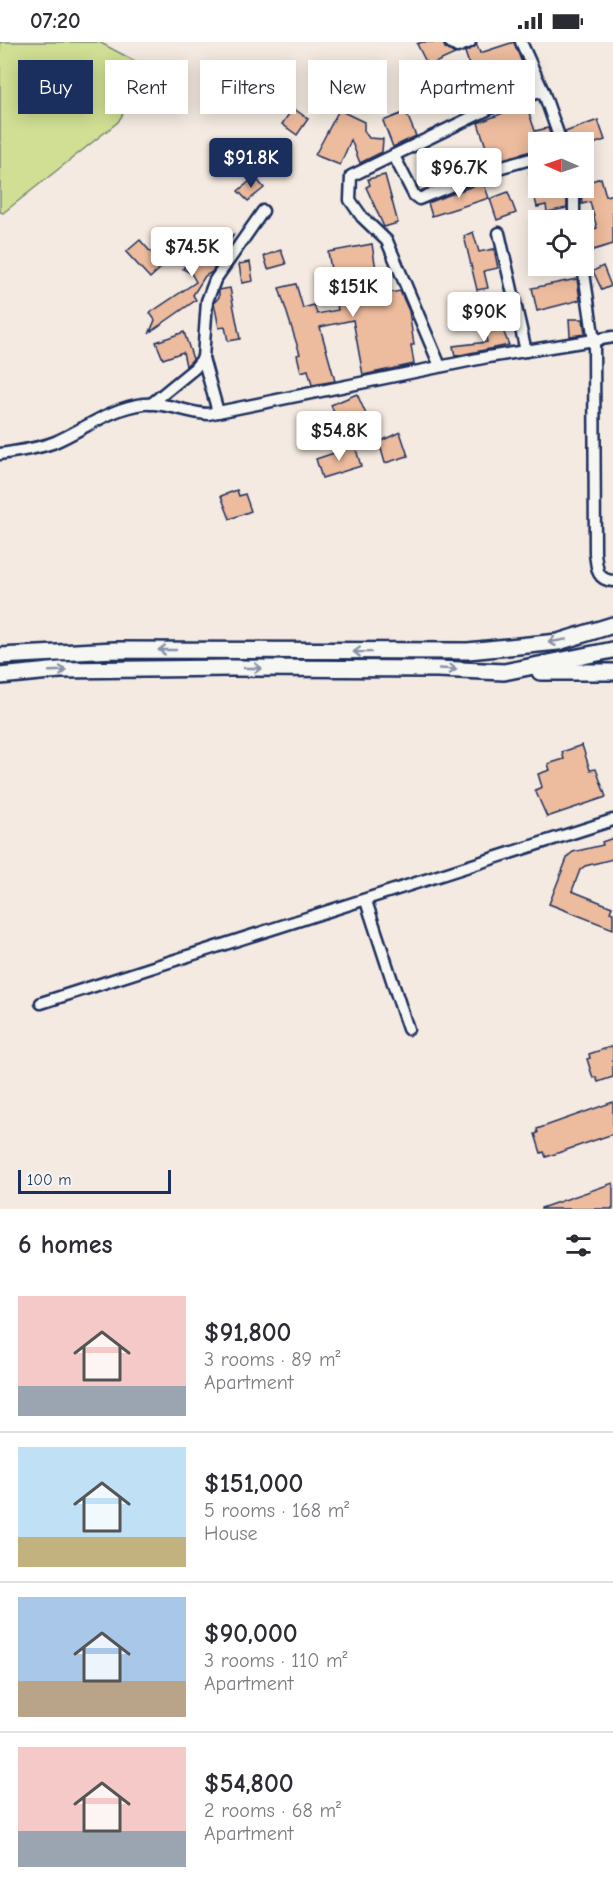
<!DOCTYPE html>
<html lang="en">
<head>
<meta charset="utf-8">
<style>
  body { margin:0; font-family:"Comic Neue",sans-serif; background:#f2f2f3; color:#2b2b33; height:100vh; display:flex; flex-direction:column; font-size:22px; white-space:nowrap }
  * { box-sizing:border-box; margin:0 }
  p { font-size:20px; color:#7c7c81 }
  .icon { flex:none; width:33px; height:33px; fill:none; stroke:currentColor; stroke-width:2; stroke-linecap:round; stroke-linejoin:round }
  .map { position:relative; height:1167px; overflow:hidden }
  .details { display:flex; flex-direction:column; background:#fff; flex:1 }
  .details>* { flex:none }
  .hud { position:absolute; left:18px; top:18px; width:578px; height:54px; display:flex; gap:12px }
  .needle { width:39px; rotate:272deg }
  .buttons { position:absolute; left:528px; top:90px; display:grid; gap:12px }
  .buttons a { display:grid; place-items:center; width:66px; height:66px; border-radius:0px; background:#fff; box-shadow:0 3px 15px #0003; font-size:30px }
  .scale { position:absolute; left:18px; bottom:15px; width:153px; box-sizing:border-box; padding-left:6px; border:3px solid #1b2f5e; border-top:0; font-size:16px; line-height:21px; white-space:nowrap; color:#1b2f5e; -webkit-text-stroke:4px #f6f6f2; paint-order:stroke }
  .price { position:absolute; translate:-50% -51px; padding:0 14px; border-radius:6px; background:#fff; color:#222; font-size:20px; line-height:39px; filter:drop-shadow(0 2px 3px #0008) }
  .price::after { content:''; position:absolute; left:50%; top:36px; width:18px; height:14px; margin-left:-9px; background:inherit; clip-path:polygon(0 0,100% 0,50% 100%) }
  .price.on { background:#1b2f5e; color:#fff }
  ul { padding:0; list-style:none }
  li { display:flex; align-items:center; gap:18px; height:150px; padding:0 18px }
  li+li { border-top:2px solid #e1e1e2 }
  li span { display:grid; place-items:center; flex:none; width:168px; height:120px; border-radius:0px; color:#555 }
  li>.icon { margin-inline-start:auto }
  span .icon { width:72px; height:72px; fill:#fffc; stroke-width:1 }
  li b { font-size:26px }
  h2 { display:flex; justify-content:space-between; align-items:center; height:72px; padding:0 18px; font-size:26px }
  .pill { padding:0 21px; border-radius:0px; background:#fff; box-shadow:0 3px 15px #0003; font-size:21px; line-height:54px }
  .pill.on { background:#1b2f5e; color:#fff }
  .status { display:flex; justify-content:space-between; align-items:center; height:42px; padding:0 30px; background:#fff; direction:ltr }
  .status svg { height:16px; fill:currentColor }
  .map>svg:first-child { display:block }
  .green { fill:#d0df93; stroke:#768778; stroke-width:1.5 }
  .building { fill:#edbb9d; stroke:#1b2f5e; stroke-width:1.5 }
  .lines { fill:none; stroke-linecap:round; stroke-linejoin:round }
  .minor-casing { stroke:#1b2f5e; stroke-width:15 }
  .highway-casing { stroke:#1b2f5e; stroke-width:20 }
  .minor { stroke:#f6f6f2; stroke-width:10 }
  .highway { stroke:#f6f6f2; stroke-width:15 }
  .oneway { stroke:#8892a8 }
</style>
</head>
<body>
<div class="status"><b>07:20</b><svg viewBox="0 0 49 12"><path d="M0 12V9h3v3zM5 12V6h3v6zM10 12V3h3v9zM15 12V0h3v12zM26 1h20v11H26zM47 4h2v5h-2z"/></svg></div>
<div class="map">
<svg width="613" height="1167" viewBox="0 0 613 1167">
  <rect width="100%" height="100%" fill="#f4eae1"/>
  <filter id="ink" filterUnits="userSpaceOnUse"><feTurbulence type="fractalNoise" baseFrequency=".0167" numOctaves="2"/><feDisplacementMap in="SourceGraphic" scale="12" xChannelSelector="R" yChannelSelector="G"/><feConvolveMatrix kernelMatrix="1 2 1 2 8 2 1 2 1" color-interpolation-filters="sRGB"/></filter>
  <g filter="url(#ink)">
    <polygon class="green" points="0,0 99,0 137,20 142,41 118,80 3,171 0,170"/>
    <g class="building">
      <polygon points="422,0 443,0 445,6 455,12 428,24 417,2"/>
      <polygon points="514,0 524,26 498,34 505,53 465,70 457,47 475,40 465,10 477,3 480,11"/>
      <polygon points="526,62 535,89 548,86 553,100 538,100 538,106 535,108 491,120 478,81"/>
      <polygon points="293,66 308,77 297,93 282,82"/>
      <polygon points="339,68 364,80 364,89 369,96 383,97 382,110 360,121 351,98 340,123 315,113"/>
      <polygon points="406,70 416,94 393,105 383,79"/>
      <polygon points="598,78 605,98 584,105 584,100 568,100 565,90"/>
      <polygon points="538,128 538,146 567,146 567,166 547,170 546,163 537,165 529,131"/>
      <polygon points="385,133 398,181 384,185 366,145 370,143 368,137"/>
      <polygon points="255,135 264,146 248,159 238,149"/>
      <polygon points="601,136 606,154 613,152 613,202 590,209 584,190 597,186 590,160 582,162 581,146 586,146 585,141"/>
      <polygon points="483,140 489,156 432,174 428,161"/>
      <polygon points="508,150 516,171 497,178 490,157"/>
      <polygon points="473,190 479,210 494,207 498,226 484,229 488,246 477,248 464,194"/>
      <polygon points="234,192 212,230 205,234 193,253 196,258 150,290 155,278 150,271 196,240 191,231 183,227 186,222 181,218 184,213 213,194 218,202"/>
      <polygon points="140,198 163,224 150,236 126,210"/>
      <polygon points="372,202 380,253 400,249 409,269 414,303 411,303 414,322 363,333 353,278 320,285 335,339 312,343 308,328 301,330 297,313 300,312 279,246 296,242 303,266 314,263 317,272 338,268 328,210"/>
      <polygon points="281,208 286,222 268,227 264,214"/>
      <polygon points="250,220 253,239 242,241 239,222"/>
      <polygon points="603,224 611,244 602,248 593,229"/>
      <polygon points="577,237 580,258 537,269 532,246"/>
      <polygon points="230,246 240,297 228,299 225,285 219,286 214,261 219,255 219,248"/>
      <polygon points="569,277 583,277 585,292 570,294"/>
      <polygon points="502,286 509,303 455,314 453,304 487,300 485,290"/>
      <polygon points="184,290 193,317 186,324 183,310 163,317 156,300"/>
      <polygon points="357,352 370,381 350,389 346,381 339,384 331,363"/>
      <polygon points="400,390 408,414 385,421 379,400"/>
      <polygon points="355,404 361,424 322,436 316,417"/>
      <polygon points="237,448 239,454 245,452 251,469 230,477 221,454"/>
      <polygon points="582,703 590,728 596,727 606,755 547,775 535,748 542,745 538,732 550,728 548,722 564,717 562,710"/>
      <polygon points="613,796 613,817 585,824 580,828 572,849 612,865 610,870 613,871 613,887 549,862 568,814 573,810 603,803 602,800"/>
      <polygon points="613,1004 613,1035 598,1040 596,1035 593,1036 587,1017 590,1016 589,1012"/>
      <polygon points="613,1060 613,1092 546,1115 544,1110 541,1111 535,1092 538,1091 537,1087"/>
      <polygon points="613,1141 613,1167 541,1167 541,1166"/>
    </g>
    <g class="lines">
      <defs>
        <g id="minor">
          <polyline points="450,0 457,5 470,0"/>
          <polyline points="521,0 543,49 561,100"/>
          <polyline points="394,114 414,153 419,157 484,130 538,115"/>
          <polyline points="574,178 574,146"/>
          <polyline points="499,191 526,309"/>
          <path d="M583,224L594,299L595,511C597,525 596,538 613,539"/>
          <polyline points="440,324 387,199 362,175 350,158 351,134 495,64 543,49"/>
          <polyline points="151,362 195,326 203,316"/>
          <polyline points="218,370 203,316 207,259 215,238 263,169"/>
          <path d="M0,412C18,409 38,407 55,400C85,387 110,366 144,362C166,360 187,371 208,372L488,315L613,295"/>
          <polyline points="366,859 408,987"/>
          <polyline points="41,961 613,778"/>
        </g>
        <g id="highway">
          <polyline points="0,614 115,608 468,609 558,600 613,583"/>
          <polyline points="540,630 613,630"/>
          <polyline points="0,634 60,628 231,626 438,627 504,630 613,608"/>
        </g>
      </defs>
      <use href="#minor" class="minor-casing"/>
      <use href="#highway" class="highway-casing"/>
      <use href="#minor" class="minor"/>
      <use href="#highway" class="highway"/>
    </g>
    <defs><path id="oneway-shaft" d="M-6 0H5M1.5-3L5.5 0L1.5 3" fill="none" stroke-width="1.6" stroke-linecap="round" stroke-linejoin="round" transform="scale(1.5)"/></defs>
    <g class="oneway">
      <use href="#oneway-shaft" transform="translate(557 599) rotate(170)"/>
      <use href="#oneway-shaft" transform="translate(167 608) rotate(-180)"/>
      <use href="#oneway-shaft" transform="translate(362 610) rotate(-179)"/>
      <use href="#oneway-shaft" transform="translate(253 626)"/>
      <use href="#oneway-shaft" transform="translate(448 627) rotate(3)"/>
      <use href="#oneway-shaft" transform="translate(58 629) rotate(-2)"/>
    </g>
  </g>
</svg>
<div class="buttons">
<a><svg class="needle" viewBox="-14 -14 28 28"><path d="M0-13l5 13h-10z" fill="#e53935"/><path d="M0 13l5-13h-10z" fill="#7c7c81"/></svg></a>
<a><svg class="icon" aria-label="locate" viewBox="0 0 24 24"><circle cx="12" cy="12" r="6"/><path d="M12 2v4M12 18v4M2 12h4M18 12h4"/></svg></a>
</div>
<div class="scale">100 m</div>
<b class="price on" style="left:251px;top:147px">$91.8K</b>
<b class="price" style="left:459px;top:157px">$96.7K</b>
<b class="price" style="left:192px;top:236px">$74.5K</b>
<b class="price" style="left:353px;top:276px">$151K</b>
<b class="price" style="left:484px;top:301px">$90K</b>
<b class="price" style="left:339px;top:420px">$54.8K</b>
<div class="hud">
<a class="pill on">Buy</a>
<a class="pill">Rent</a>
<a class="pill">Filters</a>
<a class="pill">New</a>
<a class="pill">Apartment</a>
</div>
</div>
<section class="details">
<h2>6 homes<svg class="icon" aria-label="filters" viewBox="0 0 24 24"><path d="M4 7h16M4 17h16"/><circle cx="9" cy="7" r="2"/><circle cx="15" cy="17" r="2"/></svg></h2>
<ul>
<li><span style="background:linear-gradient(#f6c9c9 75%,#9aa5b1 0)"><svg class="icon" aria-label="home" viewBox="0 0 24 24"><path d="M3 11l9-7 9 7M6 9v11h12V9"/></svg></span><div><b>$91,800</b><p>3 rooms · 89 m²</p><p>Apartment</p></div></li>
<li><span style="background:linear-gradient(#bfe0f5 75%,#c2b280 0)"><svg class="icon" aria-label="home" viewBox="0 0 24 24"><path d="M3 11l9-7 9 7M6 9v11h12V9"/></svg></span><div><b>$151,000</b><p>5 rooms · 168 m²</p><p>House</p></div></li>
<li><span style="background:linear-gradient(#a9c7e8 70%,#b9a48a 0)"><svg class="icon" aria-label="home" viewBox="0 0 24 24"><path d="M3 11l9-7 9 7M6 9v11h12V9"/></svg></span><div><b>$90,000</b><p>3 rooms · 110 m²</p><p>Apartment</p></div></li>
<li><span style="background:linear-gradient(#f6c9c9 70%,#9aa5b1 0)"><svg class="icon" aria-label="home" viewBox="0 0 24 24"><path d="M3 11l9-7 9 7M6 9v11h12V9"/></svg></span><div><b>$54,800</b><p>2 rooms · 68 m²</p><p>Apartment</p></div></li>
</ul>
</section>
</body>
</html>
